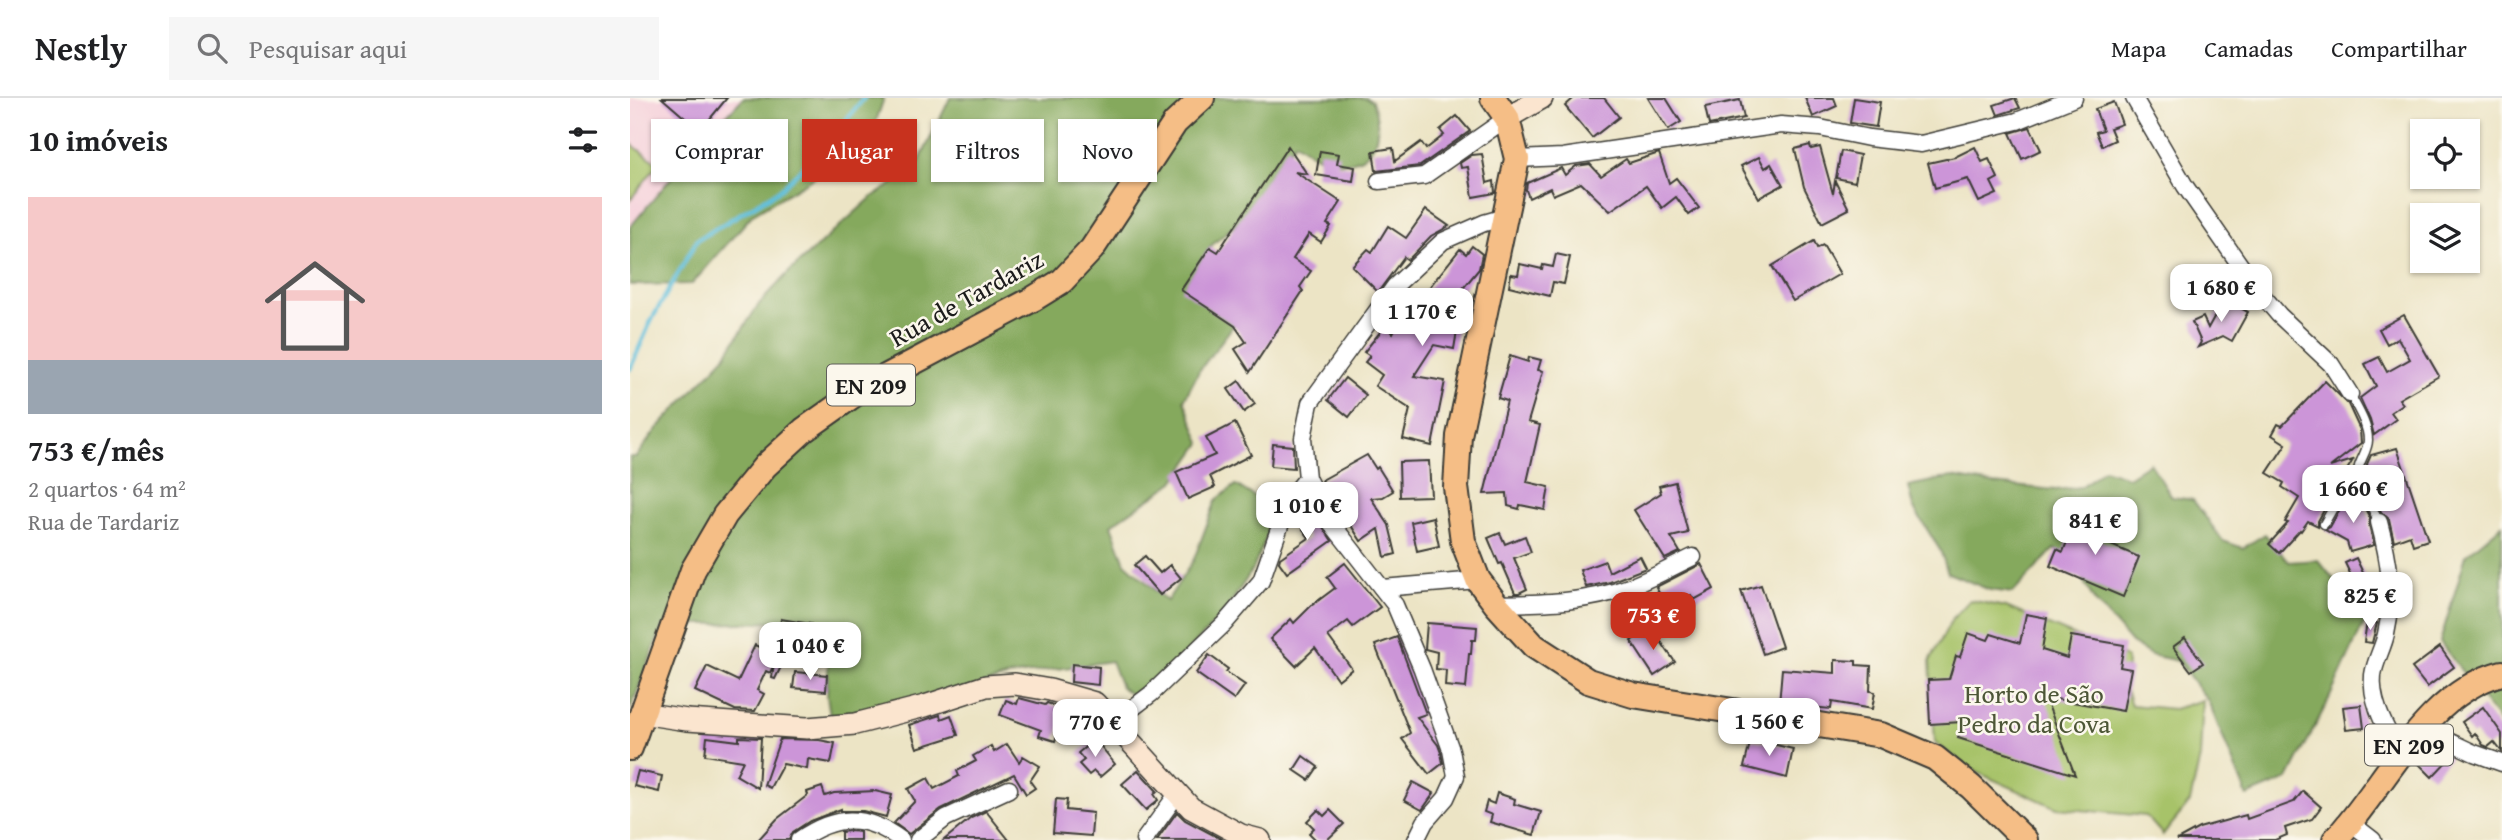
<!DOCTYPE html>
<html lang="pt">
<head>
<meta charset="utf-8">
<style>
  body { margin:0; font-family:"Gentium Book Plus",serif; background:#f6f6f6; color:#202124; height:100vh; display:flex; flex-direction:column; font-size:26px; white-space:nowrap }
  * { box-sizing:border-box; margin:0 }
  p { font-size:23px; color:#757577 }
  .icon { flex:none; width:38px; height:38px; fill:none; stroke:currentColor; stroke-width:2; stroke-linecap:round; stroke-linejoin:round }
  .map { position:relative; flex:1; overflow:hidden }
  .details { display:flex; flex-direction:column; background:#fff; width:630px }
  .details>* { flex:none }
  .guide { position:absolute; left:21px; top:21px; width:665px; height:63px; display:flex; gap:14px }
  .buttons { position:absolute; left:1780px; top:21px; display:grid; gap:14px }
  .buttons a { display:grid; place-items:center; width:70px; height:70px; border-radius:0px; background:#fff; box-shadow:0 2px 5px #0004; font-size:35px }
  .price { position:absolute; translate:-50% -60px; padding:0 16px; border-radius:14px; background:#fff; color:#222; font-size:23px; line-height:46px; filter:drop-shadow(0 2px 4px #0008) }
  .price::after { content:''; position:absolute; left:50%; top:42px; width:21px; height:16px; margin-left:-10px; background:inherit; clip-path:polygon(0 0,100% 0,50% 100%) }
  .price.active { background:#c8321e; color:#fff }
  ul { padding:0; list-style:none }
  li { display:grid; align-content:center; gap:14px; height:371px; padding:0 28px }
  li+li { border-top:2px solid #e0e0e0 }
  li span { display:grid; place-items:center; height:217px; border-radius:0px; color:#555 }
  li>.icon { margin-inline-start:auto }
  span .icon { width:126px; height:126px; fill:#fffc; stroke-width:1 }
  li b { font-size:30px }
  h2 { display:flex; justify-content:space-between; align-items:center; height:84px; padding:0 28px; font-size:30px }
  .pill { padding:0 24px; border-radius:0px; background:#fff; box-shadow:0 2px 5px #0004; font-size:24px; line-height:63px }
  .pill.active { background:#c8321e; color:#fff }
  header { display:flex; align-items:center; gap:42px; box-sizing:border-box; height:98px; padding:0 35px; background:#fff; border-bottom:2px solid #e0e0e0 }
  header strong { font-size:33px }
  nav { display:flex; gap:38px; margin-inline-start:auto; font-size:24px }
  .search { width:490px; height:63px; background:#f6f6f6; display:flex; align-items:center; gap:18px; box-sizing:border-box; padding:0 24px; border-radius:0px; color:#757577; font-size:26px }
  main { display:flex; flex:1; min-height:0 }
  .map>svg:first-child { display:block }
  .built { fill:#f5cfda }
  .green { fill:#a7c369; stroke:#627042; stroke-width:2 }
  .forest { fill:#85a95d; stroke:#50623c; stroke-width:2 }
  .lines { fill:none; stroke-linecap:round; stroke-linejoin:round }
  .stream { stroke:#5bbdda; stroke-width:4.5 }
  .building { fill:#cc95d8 }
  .lane-casing { stroke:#3b3a35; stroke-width:11 }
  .street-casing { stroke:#3b3a35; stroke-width:19 }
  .secondary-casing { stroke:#3b3a35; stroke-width:24 }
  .primary-casing { stroke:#3b3a35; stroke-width:28 }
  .lane { stroke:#fff; stroke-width:8 }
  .street { stroke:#fff; stroke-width:16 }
  .secondary { stroke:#fbe5cf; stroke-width:21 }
  .primary { stroke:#f5be86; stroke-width:24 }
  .labels { text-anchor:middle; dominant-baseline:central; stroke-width:5; stroke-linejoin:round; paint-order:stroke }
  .shield { fill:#fbf7ec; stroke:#5f5e5a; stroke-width:2 }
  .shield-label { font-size:24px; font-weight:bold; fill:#1c1c1c }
  .street-label { font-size:26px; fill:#1c1c1c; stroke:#fbf7ec }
  .park-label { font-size:26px; fill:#4d5637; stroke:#fbf7ec }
</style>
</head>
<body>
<header>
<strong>Nestly</strong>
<div class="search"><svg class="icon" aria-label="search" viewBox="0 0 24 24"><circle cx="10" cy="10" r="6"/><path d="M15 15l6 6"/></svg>Pesquisar aqui</div>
<nav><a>Mapa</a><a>Camadas</a><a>Compartilhar</a></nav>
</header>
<main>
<section class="details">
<h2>10 imóveis<svg class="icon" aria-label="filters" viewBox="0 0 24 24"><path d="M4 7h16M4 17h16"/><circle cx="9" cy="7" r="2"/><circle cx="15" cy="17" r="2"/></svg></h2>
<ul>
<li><span style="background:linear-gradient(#f6c9c9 75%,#9aa5b1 0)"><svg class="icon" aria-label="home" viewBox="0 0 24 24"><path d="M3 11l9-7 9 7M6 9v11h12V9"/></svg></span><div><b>753 €/mês</b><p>2 quartos · 64 m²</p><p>Rua de Tardariz</p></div></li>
</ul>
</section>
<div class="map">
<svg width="1872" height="742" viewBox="0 0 1872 742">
  <rect width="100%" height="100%" fill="#fbf7ec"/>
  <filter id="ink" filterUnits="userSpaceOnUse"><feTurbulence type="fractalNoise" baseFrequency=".0143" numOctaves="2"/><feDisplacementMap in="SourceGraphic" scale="14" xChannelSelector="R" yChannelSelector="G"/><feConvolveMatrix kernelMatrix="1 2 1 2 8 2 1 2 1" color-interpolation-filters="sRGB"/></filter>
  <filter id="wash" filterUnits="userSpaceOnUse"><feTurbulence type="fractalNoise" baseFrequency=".00686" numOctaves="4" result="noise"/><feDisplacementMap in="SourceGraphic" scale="28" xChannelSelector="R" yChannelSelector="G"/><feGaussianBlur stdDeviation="1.57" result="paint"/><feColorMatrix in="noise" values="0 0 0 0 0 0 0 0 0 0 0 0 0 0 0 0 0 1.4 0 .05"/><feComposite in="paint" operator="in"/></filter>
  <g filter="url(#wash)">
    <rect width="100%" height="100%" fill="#ece4c5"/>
    <polygon class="built" points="0,0 127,0 0,162"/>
    <g class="green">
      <polygon points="0,45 28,66 0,102"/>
      <polygon points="1340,502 1376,509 1497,560 1496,592 1501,607 1544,611 1573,602 1570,659 1560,704 1533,737 1516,718 1427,710 1344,673 1305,645 1300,563 1322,521"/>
    </g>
    <g class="forest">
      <polygon points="113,0 254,0 242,35 187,78 123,116 62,186 0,187 0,129 71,44"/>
      <path d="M320,0H735L742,3C758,44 737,75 693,61C683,58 673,49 665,44L616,117L581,148L554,191L606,224L569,273L554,302L571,345L544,384L481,427L495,465L537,503L564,461L586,402L606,387L647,413L623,471L594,515L524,588L504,599L491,589L481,563L380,578L202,630L197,598L200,526L149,524L33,527L0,612V359H6L26,332L93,261L129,206L159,174L242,99L285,72Z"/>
      <polygon points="1520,365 1542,399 1563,402 1593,443 1613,450 1635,436 1659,464 1688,462 1715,495 1741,510 1698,603 1658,681 1617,698 1578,603 1548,563 1521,557 1501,545 1464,502 1439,457 1424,451 1383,495 1360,492 1318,475 1310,452 1283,409 1278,388 1322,379 1363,386 1426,392 1451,389 1474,371 1498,379"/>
      <polygon points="1872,427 1872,627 1810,544 1836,457"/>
    </g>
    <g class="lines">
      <polyline class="stream" points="0,271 21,223 67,142 148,93 196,47 234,0"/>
    </g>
    <g id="blocks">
      <g class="building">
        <polygon points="32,0 97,0 70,33"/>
        <polygon points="944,0 974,0 989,19 962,40 935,8"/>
        <polygon points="1018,0 1036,0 1051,24 1038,32"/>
        <polygon points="1175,0 1204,0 1207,8 1183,19"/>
        <polygon points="1224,0 1250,4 1246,29 1220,25"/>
        <polygon points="1385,0 1390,10 1368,17 1364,7"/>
        <polygon points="1110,2 1114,20 1079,27 1075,9"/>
        <polygon points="1484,4 1492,26 1480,30 1485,42 1472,48 1466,34 1473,32 1465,11"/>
        <polygon points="827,18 840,33 790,68 746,73 743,53 763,50 765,63 791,44 796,51 814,37 810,32"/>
        <polygon points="1400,29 1411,52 1392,61 1380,35"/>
        <polygon points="1180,47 1181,51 1190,49 1203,96 1205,83 1219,111 1192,125 1174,89 1165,51"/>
        <polygon points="658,48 677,76 665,74 711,104 697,126 701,128 691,144 679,136 663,161 681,173 670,189 673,193 620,274 605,251 616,244 605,228 551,192 580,149 588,154"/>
        <polygon points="1345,49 1352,64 1359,61 1368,80 1361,84 1367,96 1349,104 1338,81 1305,90 1298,65 1325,59"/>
        <polygon points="690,53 709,56 707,66 725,69 723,83 686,77"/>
        <polygon points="1211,53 1230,57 1225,84 1206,80"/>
        <polygon points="1029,55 1039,85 1046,80 1069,110 1059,117 1046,99 1032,110 1016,88 980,113 951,85 923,97 920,90 899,100 896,92 897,85 931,70 935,77 946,68 960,66 971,78 996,61 999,65"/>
        <polygon points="852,56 857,85 864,83 865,95 843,99 838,69 831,70 830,65 842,57"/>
        <polygon points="1129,59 1135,70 1141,66 1153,87 1129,100 1111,68"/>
        <polygon points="796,112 819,128 801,138 778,162 774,159 748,194 722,168 738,151 742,154 758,128 776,140"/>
        <polygon points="1184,143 1187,150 1193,147 1210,176 1163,203 1142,168"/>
        <polygon points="842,148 852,156 849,171 815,212 830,215 824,251 804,247 784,278 815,283 802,348 773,341 780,311 745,288 752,277 735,264 740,258 734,254 755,228 763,235 773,215 777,218 783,210 791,214 794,196 830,151 836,156"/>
        <polygon points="926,156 940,159 934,186 923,184 920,198 879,188 881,176 888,177 890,166 912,171 913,167 923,169"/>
        <polygon points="1594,201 1618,214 1602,243 1593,238 1568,249 1571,244 1562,224 1573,219 1578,230"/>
        <polygon points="1774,217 1809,278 1769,301 1773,306 1761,314 1766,321 1744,337 1740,322 1730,300 1746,288 1735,266 1749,259 1757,274 1780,261 1768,240 1757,246 1749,231"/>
        <polygon points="880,258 898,264 899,259 911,262 908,272 913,273 898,324 910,327 897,384 919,389 915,412 890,407 889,411 878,408 877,395 854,396 877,303 868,300"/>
        <polygon points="715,280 736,297 719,319 698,302"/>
        <polygon points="609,283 625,306 614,314 598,291"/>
        <polygon points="1695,283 1718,306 1730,332 1731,345 1700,369 1723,362 1706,390 1688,423 1688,428 1678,423 1671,433 1670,432 1649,455 1639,446 1658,425 1655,424 1669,400 1652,389 1654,385 1637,375 1656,346 1642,337 1648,326 1652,328"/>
        <polygon points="605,325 621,357 580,378 585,389 558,401 546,374 585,357 576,340"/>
        <polygon points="643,346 663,348 664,370 641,368"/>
        <polygon points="1767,350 1798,442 1783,447 1780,437 1764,443 1759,421 1751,414 1746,403 1737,366 1741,357"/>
        <polygon points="737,357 746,371 748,369 763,393 753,399 741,400 759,427 766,456 755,459 749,431 731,443 692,382"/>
        <polygon points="799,363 801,398 770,399 769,364"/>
        <polygon points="1045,384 1058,435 1041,439 1050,454 1035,461 1004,412 1031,395 1029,388"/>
        <polygon points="1718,397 1732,405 1740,420 1739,427 1744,447 1720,454 1717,444 1695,432 1700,429"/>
        <polygon points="681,410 702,443 657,475 649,464 650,460 679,440 666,421"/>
        <polygon points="1449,412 1477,425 1469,442 1509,459 1493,499 1420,468 1427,451 1433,454"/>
        <polygon points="803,419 809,448 787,453 781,424"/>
        <polygon points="870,435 875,446 895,438 901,454 884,460 897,491 889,495 885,495 872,465 869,466 858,440"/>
        <polygon points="515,458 530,475 540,467 551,480 530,497 504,467"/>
        <polygon points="1010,458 1016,470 980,484 956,489 950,472 975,463 979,474"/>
        <polygon points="1726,460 1735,479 1724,484 1715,465"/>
        <polygon points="715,465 750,509 723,529 718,523 698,538 722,571 708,582 685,550 666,568 640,541 661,521 664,525 681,508 705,490 697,479"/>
        <polygon points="1071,466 1084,491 1064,502 1061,497 1042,508 1036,497 1031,499 1026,489"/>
        <polygon points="1131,487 1152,549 1133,556 1111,493"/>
        <polygon points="1396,516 1417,520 1412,552 1437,560 1441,538 1494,547 1490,569 1501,571 1493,613 1415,599 1445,677 1328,640 1332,624 1300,626 1298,582 1319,581 1326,558 1330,559 1338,535 1358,542 1361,536 1390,545"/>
        <polygon points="151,521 181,526 178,550 161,548 145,581 142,580 144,566 140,575 136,573 127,592 134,596 125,613 105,612 65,593 77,568 108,583 125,547 146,557"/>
        <polygon points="1737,523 1747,525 1742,545 1734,544"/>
        <polygon points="797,525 847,529 846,542 842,542 841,556 839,556 836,590 815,588 816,572 806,571 807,554 795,551"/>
        <polygon points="1021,529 1045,564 1024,578 1001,543"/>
        <polygon points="767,539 796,616 787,619 808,647 811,655 813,665 799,676 772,641 780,635 745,547"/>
        <polygon points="1555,540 1573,565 1561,573 1543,549"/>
        <polygon points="1810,549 1824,569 1797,589 1782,570"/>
        <polygon points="579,557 598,571 596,574 615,587 604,602 566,575"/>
        <polygon points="1205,562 1226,563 1226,567 1241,568 1240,593 1245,594 1242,611 1202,604 1201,611 1149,606 1152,571 1205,575"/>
        <polygon points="442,566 469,569 468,587 441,584"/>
        <polygon points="165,574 197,577 196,593 163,590"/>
        <polygon points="389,600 415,607 417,605 437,612 425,643 409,638 411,632 370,617 376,602 387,606"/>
        <polygon points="1731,607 1734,630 1716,632 1713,609"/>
        <polygon points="1853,609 1872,636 1872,654 1864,644 1858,649 1853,647 1845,635 1842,638 1832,624"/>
        <polygon points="310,617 311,621 321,617 328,637 287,650 279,627"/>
        <polygon points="77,639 109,643 109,639 131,640 128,690 106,677 113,663 75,657"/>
        <polygon points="150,641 189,642 205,645 201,665 178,661 177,671 153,666 140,690 134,687"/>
        <polygon points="465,641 485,666 470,679 464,673 459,677 449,666 454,662 448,655"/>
        <polygon points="1121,641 1163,651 1157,680 1114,669"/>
        <polygon points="377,646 389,664 393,658 410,668 400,683 405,690 396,696 384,676 311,711 279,736 264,725 285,703 278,691 298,680 304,691 329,678 327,673 346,663 343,658 361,648 364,654"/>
        <polygon points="1799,646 1810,650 1820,660 1802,679 1785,662"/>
        <polygon points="673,658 688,669 679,682 664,672"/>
        <polygon points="508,672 527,693 524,696 528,702 516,712 492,686"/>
        <polygon points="8,673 32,678 29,694 4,688"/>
        <polygon points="783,684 804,695 792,712 774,702"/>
        <polygon points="192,689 195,698 204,695 245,693 262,697 256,719 233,713 211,713 211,711 180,723 163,734 159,742 128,742 147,721 178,697 177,694"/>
        <polygon points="1673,693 1691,709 1682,721 1655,730 1657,737 1645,742 1547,742 1569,730 1616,717 1617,721 1664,704"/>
        <polygon points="867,695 885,701 884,706 911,714 904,737 860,724 862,717 854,714 857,703 864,706"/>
        <polygon points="426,701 437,702 436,712 463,715 461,738 423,735"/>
        <polygon points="688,712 694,718 700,712 714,726 697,742 686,742 679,735 684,730 677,723"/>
        <polygon points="356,713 379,742 314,742 341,720"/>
        <polygon points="547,714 555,722 593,742 527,742"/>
        <polygon points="220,733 230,734 230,742 211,742 211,734"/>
      </g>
    </g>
  </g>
  <g filter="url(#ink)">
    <use href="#blocks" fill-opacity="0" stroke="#3b3a35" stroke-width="2"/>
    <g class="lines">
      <defs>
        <g id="lane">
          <path d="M1720,296C1727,310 1738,326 1738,342C1738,355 1726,365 1728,379C1730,387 1744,414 1749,424"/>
          <polyline points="1694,426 1716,387 1728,376"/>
        </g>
        <g id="street">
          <polyline points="1504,0 1555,88 1626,190 1649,217 1701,266 1720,296"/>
          <polyline points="887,61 933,59 1151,27 1190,30 1239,40 1291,46 1387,23 1444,0"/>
          <polyline points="749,83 794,78 877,20"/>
          <path d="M1749,424C1759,461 1765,497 1756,536C1753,550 1745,563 1743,577C1740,606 1758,633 1770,658"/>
          <polyline points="752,490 848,482"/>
          <path d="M866,506C911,505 956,505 999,489C1021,481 1042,469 1063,459"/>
          <polyline points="483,625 521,596 594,526 631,483 659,402 677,380"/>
          <polyline points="1793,631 1844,655 1872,665"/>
          <polyline points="1721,725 1743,742"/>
          <path d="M169,742C205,717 235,715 271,742"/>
          <polyline points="288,742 316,720 379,691"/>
          <polyline points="514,742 548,695"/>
          <polyline points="786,742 795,724 816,700 826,678 821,652 792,571 765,507 698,421 677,380 673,340 680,305 765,188 813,143 854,125 875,119"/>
        </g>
        <g id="secondary">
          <polyline points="877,20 912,0"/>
          <polyline points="11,615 57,622 177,630 225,626 295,608 356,588 385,586 420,592 465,605 561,710 611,737 630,742"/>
        </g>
        <g id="primary">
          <polyline points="863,0 877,20 887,61 829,338 826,389 833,443 848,482 866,506 904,548 958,583 1003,597 1251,637 1305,660 1341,689 1395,742"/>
          <polyline points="0,650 63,472 95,417 135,368 174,332 229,293 403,201 432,183 462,151 545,25 572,0"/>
          <path d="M1705,742C1756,687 1795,595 1872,575"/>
        </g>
      </defs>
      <use href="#lane" class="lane-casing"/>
      <use href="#street" class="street-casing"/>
      <use href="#secondary" class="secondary-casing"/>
      <use href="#primary" class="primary-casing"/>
      <use href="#lane" class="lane"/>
      <use href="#street" class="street"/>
      <use href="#secondary" class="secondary"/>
      <use href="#primary" class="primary"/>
    </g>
  </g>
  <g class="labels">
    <g class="shield">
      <rect x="197" y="266.5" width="88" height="41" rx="5"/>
      <rect x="1735" y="626.5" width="88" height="41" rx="5"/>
    </g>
    <g class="shield-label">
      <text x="241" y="287">EN 209</text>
      <text x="1779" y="647">EN 209</text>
    </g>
    <g class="street-label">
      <text transform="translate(336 200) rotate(-29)">Rua de Tardariz</text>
    </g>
    <g class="park-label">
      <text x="1404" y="595">Horto de São<tspan x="1404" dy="30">Pedro da Cova</tspan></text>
    </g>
  </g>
</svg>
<div class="buttons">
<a><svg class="icon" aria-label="locate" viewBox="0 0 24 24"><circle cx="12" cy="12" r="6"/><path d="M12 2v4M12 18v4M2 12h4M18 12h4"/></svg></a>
<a><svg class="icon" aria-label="layers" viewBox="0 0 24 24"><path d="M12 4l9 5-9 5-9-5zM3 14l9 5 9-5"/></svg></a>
</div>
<b class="price" style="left:1591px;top:226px">1 680 €</b>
<b class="price" style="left:792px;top:250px">1 170 €</b>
<b class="price" style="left:1723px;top:427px">1 660 €</b>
<b class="price" style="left:677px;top:444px">1 010 €</b>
<b class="price" style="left:1465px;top:459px">841 €</b>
<b class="price" style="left:1740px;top:534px">825 €</b>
<b class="price active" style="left:1023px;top:554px">753 €</b>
<b class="price" style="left:180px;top:584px">1 040 €</b>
<b class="price" style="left:1139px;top:660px">1 560 €</b>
<b class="price" style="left:465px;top:661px">770 €</b>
<div class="guide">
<a class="pill">Comprar</a>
<a class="pill active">Alugar</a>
<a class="pill">Filtros</a>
<a class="pill">Novo</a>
</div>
</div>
</main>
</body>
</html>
